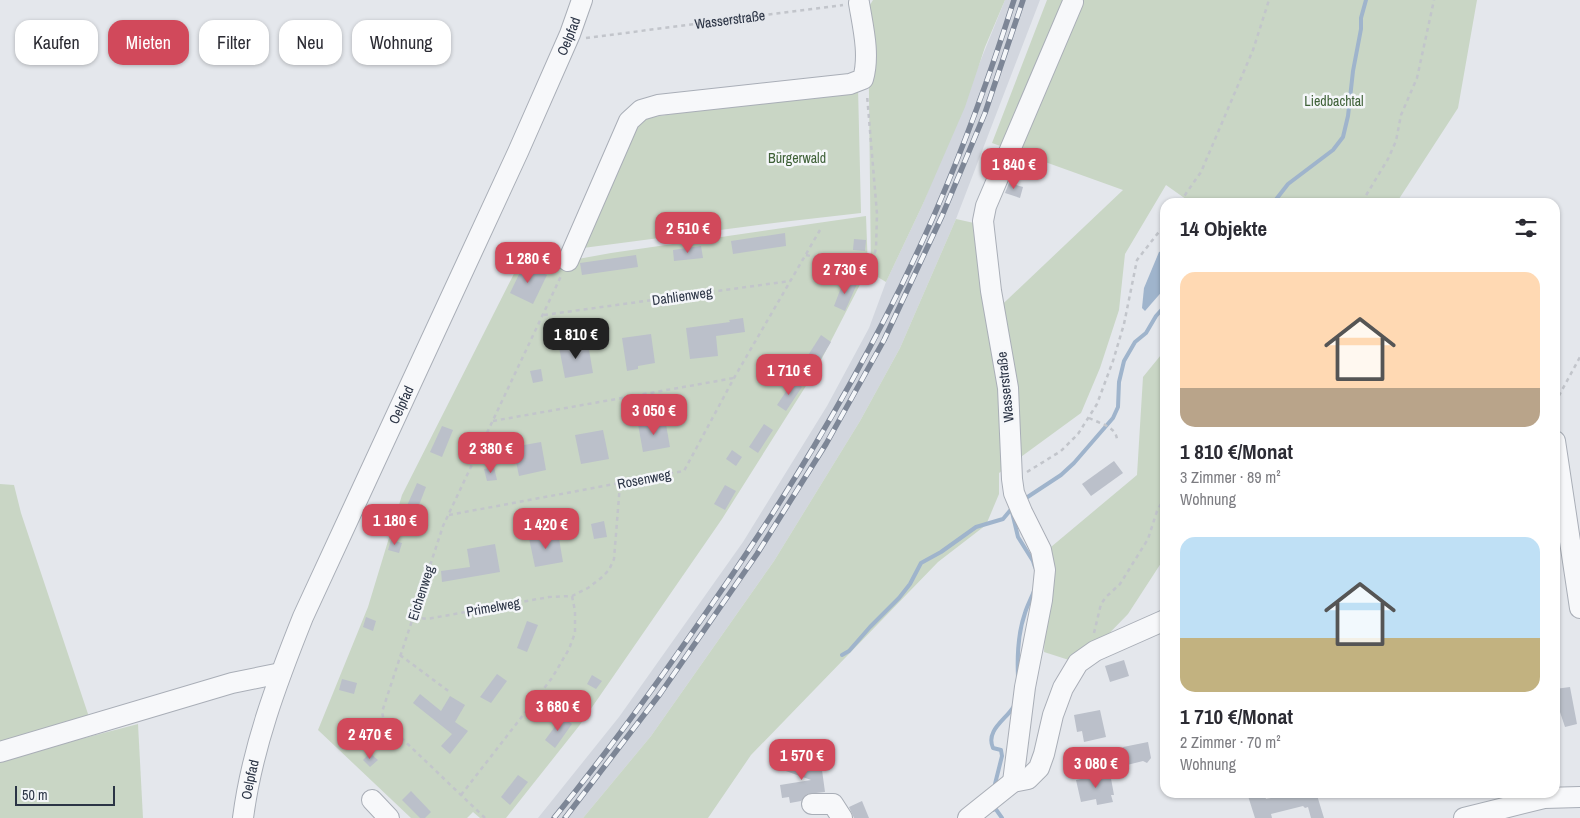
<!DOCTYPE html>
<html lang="de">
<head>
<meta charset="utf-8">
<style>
  body { margin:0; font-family:"Archivo Narrow",sans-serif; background:#f7f7f7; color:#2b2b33; height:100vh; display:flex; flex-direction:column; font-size:19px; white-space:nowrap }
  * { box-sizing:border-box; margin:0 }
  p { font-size:16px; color:#7c7c81 }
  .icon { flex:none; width:28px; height:28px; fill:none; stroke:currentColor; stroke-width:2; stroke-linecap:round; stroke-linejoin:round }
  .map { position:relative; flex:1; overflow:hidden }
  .details { position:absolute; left:1160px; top:198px; width:400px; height:600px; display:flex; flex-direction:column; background:#fff; border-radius:15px; box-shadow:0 1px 4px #0004 }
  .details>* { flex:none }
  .guide { position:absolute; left:15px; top:20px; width:475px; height:45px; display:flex; gap:10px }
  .scale { position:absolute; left:15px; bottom:12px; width:100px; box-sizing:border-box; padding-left:5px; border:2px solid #2b3445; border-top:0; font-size:14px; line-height:18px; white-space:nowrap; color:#2b3445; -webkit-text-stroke:4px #f4f6f9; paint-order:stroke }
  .price { position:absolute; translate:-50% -42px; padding:0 11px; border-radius:10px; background:#d1495b; color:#fff; font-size:16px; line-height:32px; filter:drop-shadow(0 1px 2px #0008) }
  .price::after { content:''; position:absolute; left:50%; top:30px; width:15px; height:11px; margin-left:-8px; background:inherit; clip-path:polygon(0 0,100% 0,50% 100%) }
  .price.selected { background:#222; color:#fff }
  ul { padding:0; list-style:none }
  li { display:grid; align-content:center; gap:10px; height:265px; padding:0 20px }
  li span { display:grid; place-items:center; height:155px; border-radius:15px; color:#555 }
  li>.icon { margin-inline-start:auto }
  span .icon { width:90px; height:90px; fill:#fffc; stroke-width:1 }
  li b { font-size:21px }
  h2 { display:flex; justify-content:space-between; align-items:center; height:60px; padding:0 20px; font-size:21px }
  .pill { padding:0 18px; border-radius:15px; background:#fff; box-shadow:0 1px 4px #0004; font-size:18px; line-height:45px }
  .pill.selected { background:#d1495b; color:#fff }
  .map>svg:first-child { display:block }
  .built { fill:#d2d6de }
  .green { fill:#c9d6c5 }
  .water { fill:#9fb4cc }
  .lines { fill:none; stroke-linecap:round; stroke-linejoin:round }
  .stream { stroke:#9fb4cc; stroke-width:4 }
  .building { fill:#bbc0ca }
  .minor-casing { stroke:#a9aeb7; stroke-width:22 }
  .path { stroke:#c2c5cb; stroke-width:2.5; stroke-dasharray:4 4; stroke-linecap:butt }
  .minor { stroke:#f7f8fa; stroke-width:20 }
  .rail-casing { stroke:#7d8696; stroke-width:5.5 }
  .rail { stroke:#f4f6f9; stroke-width:4; stroke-dasharray:11; stroke-linecap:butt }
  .labels { text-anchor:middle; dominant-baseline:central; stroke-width:5; stroke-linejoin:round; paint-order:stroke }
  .street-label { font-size:14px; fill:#2b3445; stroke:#f4f6f9 }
  .park-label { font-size:14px; fill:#3f6138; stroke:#f4f6f9 }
</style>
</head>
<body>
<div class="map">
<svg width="1580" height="818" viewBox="0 0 1580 818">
  <rect width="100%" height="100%" fill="#e4e7ec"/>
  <polygon class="built" points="1005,0 1040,0 956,219 900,348 860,421 774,561 651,736 583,818 538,818 619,717 743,542 827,406 869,328 886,282 922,206"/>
  <g class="green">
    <polygon points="873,0 1005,0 985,47 965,107 922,206 886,282 871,273 868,8"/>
    <polygon points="1047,0 1477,0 1458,108 1397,202 1190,202 1166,185 1125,254 1119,310 1100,368 1081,413 999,473 999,494 986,525 938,562 751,755 708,818 583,818 651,736 774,561 860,421 900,348 956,219 974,223 988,318 1123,190 992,143"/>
    <polygon points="858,87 861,213 782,222 583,248 639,119"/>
    <polygon points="866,216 868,269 816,370 722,519 579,726 506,818 480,818 473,812 467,818 411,818 318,730 368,607 402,495 529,244 567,261 611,253"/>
    <polygon points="1165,350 1165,557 1128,614 1089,654 1069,660 1044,652 1047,589 1045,552 1137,475 1143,377"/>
    <polygon points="0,484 14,485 21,513 89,717 0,742"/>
    <polygon points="138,724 143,818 0,818 0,760"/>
  </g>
  <polygon class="water" points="1162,251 1165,252 1165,288 1145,311 1142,308 1144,288 1159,252"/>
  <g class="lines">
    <g class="stream">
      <polyline points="1274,202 1288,184 1333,150 1343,137 1348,116 1353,71 1361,29 1361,18 1366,0"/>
      <polyline points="1023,500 1061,475 1074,463 1113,418 1118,407 1119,382 1124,361 1135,342 1146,333 1156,316 1165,306"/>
      <polyline points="1012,512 1018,537 1033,561 1035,567"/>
      <polyline points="842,655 849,651 870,627 899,598 910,584 921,563 941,552 976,527 1003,519 1013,507"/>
      <path d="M1018,677C1017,656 1018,633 1025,613C1027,606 1031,599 1034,591"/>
      <path d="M995,784L1002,756L1001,750L993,748C985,730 1007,719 1014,706"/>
      <polyline points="993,810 995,808 1002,818"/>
    </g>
  </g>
  <g class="building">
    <polygon points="1009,183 1023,187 1020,198 1005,193"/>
    <polygon points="785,233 786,246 733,254 731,241"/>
    <polygon points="854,239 866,240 865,251 853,250"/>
    <polygon points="701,246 703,258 674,261 673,250"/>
    <polygon points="636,255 638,267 582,275 580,263"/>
    <polygon points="524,264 547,275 533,304 510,293"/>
    <polygon points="844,280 857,284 845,311 834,306"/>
    <polygon points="743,318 745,332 716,336 718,356 690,359 686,328 730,322 729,320"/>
    <polygon points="651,334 655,363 638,366 638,369 627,371 622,338"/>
    <polygon points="821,335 831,342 816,367 805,360"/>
    <polygon points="588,344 593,373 565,378 559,347"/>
    <polygon points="541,369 543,381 533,383 530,371"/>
    <polygon points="793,381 802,387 786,411 777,405"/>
    <polygon points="665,419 670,447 643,452 638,424"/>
    <polygon points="764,424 773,430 758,453 749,447"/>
    <polygon points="442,426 453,430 442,457 430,452"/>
    <polygon points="603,430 609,459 581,464 575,435"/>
    <polygon points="541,442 546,470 519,476 513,447"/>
    <polygon points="732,450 742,457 736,466 726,459"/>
    <polygon points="1114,461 1123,473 1091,496 1082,484"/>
    <polygon points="494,467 497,480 487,481 484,469"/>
    <polygon points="417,483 426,487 416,513 406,508"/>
    <polygon points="725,485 736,491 725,510 714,504"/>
    <polygon points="604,521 607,537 594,539 591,524"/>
    <polygon points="558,533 563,562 535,567 529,538"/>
    <polygon points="391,540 402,543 399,553 388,550"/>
    <polygon points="495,544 500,572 442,582 441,571 470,567 467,549"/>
    <polygon points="366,617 376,621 373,631 363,627"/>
    <polygon points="527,621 538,625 527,652 517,648"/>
    <polygon points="1124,660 1129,676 1110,682 1105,666"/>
    <polygon points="497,674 507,681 491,703 480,697"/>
    <polygon points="592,675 602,681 596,689 587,684"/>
    <polygon points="342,679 357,683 354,694 339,690"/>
    <polygon points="1570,687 1577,724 1565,727 1558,706 1555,707 1555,689"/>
    <polygon points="420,694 441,711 450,696 465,705 455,722 468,731 450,754 441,746 452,734 413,703"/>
    <polygon points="1100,710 1106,737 1084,742 1082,731 1077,732 1074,715"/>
    <polygon points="562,717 572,724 555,748 545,740"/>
    <rect x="816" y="741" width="11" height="13"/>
    <polygon points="1148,742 1151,758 1147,763 1143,761 1127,765 1123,747"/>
    <polygon points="370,753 378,760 370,767 363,760"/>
    <polygon points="787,757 822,770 825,792 807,794 801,801 790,803 789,797 782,798 780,785 811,780 783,770"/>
    <polygon points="1110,773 1114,795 1111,795 1113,802 1097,805 1096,799 1081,802 1076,780"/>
    <polygon points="518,775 528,782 510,805 501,797"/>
    <polygon points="411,791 431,812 425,818 420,818 402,800"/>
    <polygon points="1259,792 1264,792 1266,799 1290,794 1290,792 1316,792 1324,818 1311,818 1308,807 1305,808 1303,806 1271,814 1272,818 1255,818 1248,796"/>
    <polygon points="862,801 869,818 854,818 849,807"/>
  </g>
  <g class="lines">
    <defs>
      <g id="minor">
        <path d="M568,261L629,121L641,110L658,105L850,84L863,79C870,55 863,27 859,3"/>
        <polyline points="1555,441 1580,608"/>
        <polyline points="0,752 232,683 281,673"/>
        <polyline points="1013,782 1025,687 1042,600 1045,570 1041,550 1022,512 1014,493 1012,479 1008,388 991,291 983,221 986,206 1073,2"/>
        <polyline points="372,800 389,818"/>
        <polyline points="812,804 833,804 842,818"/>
        <path id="s2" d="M243,818C252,748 277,682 303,617L518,152L570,34L582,0"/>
        <polyline points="968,818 1013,782 1028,779 1039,768 1044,754 1053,715 1063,688 1078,663 1095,651 1165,620"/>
        <polyline points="1464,818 1544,798 1580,797"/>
      </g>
    </defs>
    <use href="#minor" class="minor-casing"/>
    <g class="path">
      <path id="s1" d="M586,38L843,5"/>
      <polyline points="1180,202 1201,172 1253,50 1269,0"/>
      <polyline points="1362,202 1388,159 1396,141 1401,115 1417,78 1434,0"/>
      <polyline points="806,255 866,268 872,265 876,248 877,214 867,95"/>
      <polyline points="544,315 790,281"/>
      <polyline points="1555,403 1580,357"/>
      <path d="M1089,418C1101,424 1118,427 1117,442"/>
      <polyline points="493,421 734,378"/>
      <polyline points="1027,472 1061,451 1078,434 1097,404 1113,361 1124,324 1137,260 1165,224"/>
      <polyline points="449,515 684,471 734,378 820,230"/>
      <polyline points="414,617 427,619 549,597 572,596 588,588 601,578 609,570 614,559 620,484"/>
      <polyline points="1094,633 1101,604 1106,597 1120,584 1148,539 1157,511 1165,497"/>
      <polyline points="400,655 451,693"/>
      <polyline points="461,795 552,678 569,649 575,633 575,611 572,596"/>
      <polyline points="485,818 390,727 384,721 382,712 443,526 562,274"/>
    </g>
    <use href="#minor" class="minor"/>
    <defs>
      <g id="rail">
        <path d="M554,818C606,754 654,688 701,620C791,492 872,357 935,213C965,144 991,72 1014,0"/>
        <polyline points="565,818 660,694 757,554 826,444 884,340 942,216 985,113 1023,0"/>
      </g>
    </defs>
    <use href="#rail" class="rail-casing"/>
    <use href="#rail" class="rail"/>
  </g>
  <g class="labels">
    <g class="street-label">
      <text stroke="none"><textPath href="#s1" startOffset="145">Wasserstraße</textPath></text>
      <text stroke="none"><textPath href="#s2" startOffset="849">Oelpfad</textPath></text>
      <text transform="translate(682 296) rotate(-8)">Dahlienweg</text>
      <text transform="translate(1005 387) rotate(-96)">Wasserstraße</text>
      <text stroke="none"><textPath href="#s2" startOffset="444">Oelpfad</textPath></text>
      <text transform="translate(644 479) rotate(-11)">Rosenweg</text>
      <text transform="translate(421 593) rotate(-72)">Eichenweg</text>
      <text transform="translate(493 607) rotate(-10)">Primelweg</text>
      <text stroke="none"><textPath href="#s2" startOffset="39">Oelpfad</textPath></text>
    </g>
    <g class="park-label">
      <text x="1334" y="101">Liedbachtal</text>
      <text x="797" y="158">Bürgerwald</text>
    </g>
  </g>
</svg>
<div class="scale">50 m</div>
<b class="price" style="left:1014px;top:190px">1 840 €</b>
<b class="price" style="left:688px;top:254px">2 510 €</b>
<b class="price" style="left:528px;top:284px">1 280 €</b>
<b class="price" style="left:845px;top:295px">2 730 €</b>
<b class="price selected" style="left:576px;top:360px">1 810 €</b>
<b class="price" style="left:789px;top:396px">1 710 €</b>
<b class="price" style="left:654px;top:436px">3 050 €</b>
<b class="price" style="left:491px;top:474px">2 380 €</b>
<b class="price" style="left:395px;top:546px">1 180 €</b>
<b class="price" style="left:546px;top:550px">1 420 €</b>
<b class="price" style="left:558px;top:732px">3 680 €</b>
<b class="price" style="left:370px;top:760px">2 470 €</b>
<b class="price" style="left:802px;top:781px">1 570 €</b>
<b class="price" style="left:1096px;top:789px">3 080 €</b>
<div class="guide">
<a class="pill">Kaufen</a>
<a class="pill selected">Mieten</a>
<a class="pill">Filter</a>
<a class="pill">Neu</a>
<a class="pill">Wohnung</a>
</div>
<section class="details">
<h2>14 Objekte<svg class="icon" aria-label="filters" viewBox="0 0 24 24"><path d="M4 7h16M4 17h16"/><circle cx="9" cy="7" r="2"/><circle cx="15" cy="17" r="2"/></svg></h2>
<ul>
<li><span style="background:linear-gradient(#ffd9b3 75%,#b9a48a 0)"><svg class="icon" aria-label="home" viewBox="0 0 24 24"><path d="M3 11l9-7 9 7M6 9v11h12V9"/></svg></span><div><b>1 810 €/Monat</b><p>3 Zimmer · 89 m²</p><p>Wohnung</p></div></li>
<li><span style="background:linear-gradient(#bfe0f5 65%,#c2b280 0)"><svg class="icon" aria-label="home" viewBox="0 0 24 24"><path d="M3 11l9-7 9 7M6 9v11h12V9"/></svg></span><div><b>1 710 €/Monat</b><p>2 Zimmer · 70 m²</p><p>Wohnung</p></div></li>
</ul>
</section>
</div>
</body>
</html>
